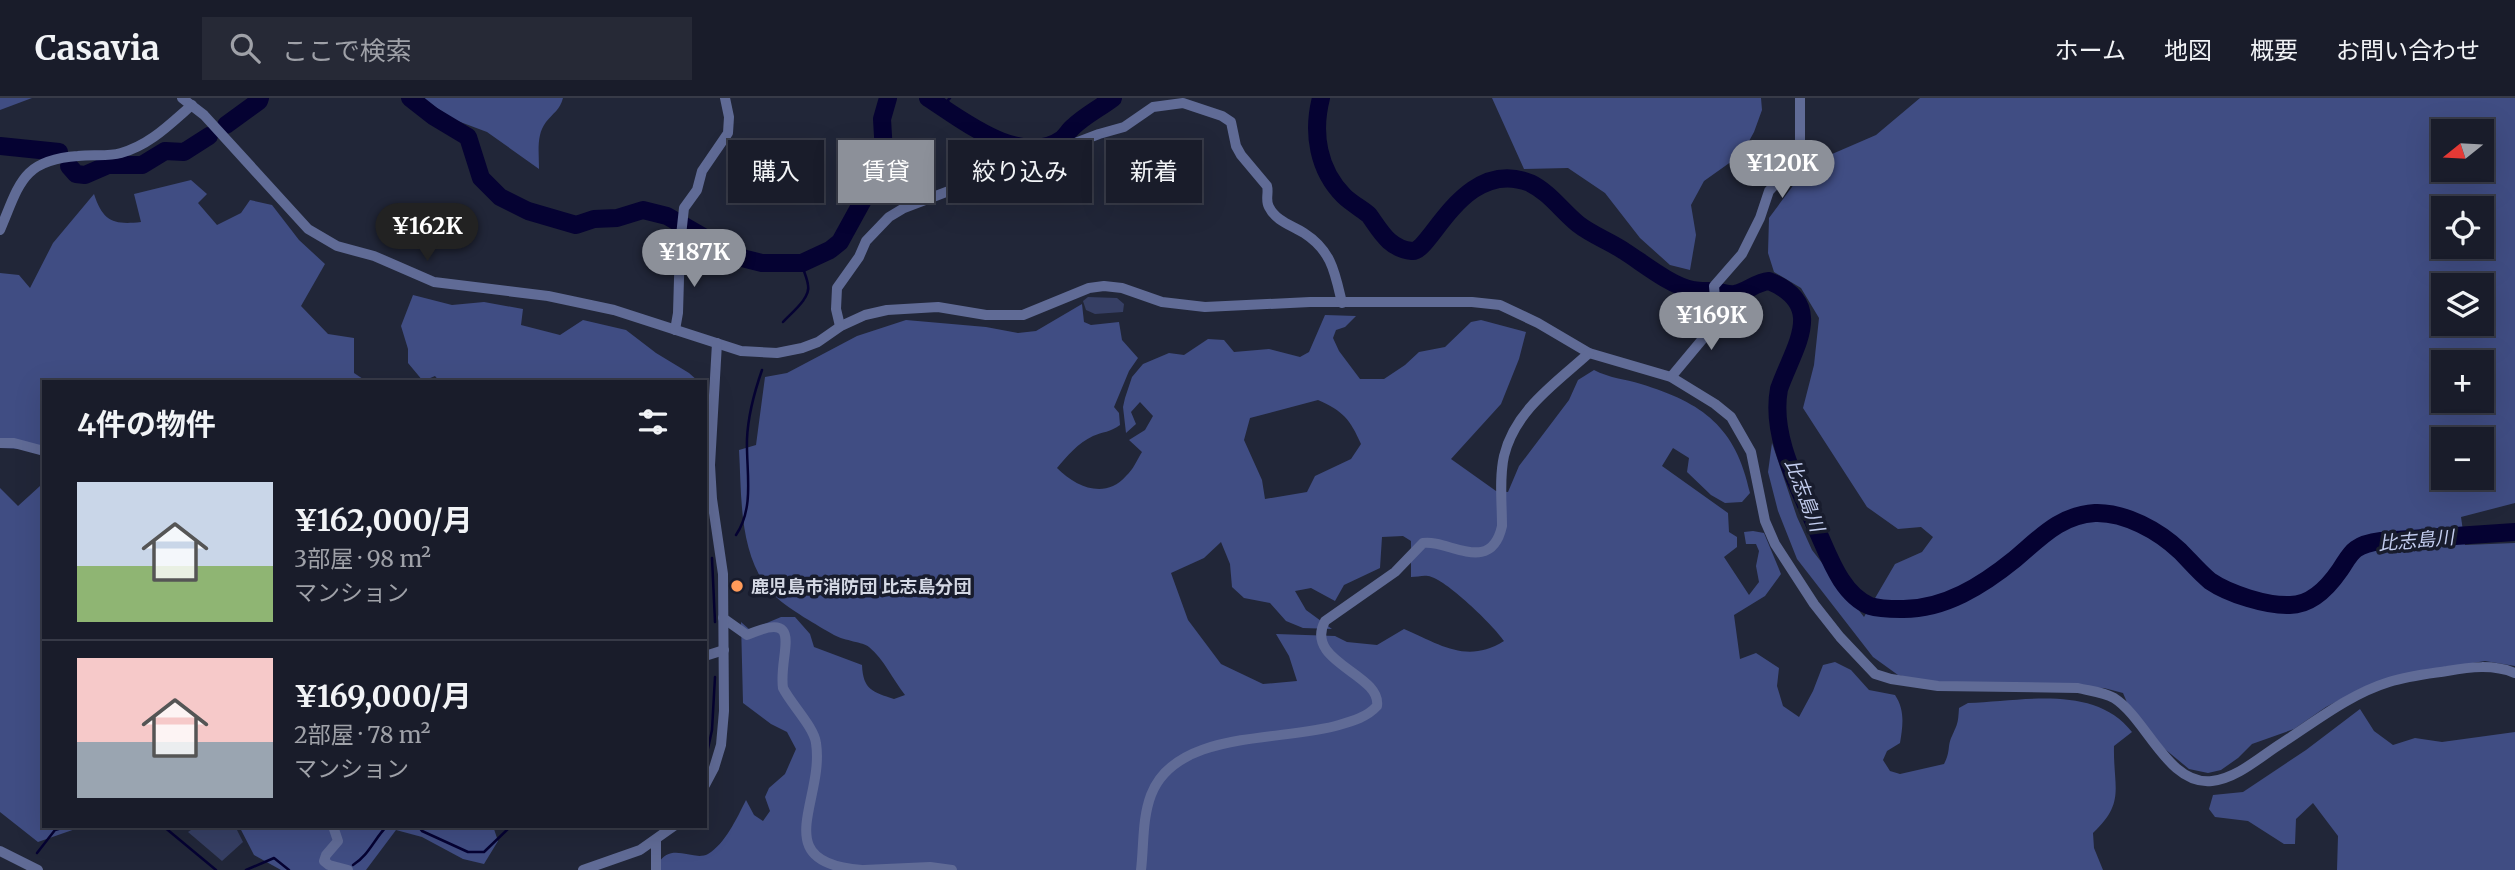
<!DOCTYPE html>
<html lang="ja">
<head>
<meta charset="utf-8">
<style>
  body { margin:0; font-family:Merriweather,"Noto Sans JP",serif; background:#262936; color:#f1f3f6; height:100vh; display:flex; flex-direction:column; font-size:26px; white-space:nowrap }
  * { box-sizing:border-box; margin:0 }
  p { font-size:23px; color:#9fa1a8 }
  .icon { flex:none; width:38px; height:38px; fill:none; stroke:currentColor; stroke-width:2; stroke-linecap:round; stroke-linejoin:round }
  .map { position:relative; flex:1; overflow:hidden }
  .details { position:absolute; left:42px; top:282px; width:665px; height:448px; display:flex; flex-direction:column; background:#191c2a; border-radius:0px; box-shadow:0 7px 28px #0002,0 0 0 2px #373a47 }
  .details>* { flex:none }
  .top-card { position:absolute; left:728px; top:42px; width:665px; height:63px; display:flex; gap:14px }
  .needle { width:46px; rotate:252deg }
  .buttons { position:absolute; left:2431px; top:21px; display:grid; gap:14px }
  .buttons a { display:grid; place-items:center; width:63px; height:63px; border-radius:0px; background:#191c2a; box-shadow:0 7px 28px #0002,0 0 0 2px #373a47; font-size:35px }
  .price { position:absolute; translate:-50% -60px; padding:0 16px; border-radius:24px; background:#8c9099; color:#fff; font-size:23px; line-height:46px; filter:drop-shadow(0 2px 4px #0008) }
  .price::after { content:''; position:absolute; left:50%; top:42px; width:21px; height:16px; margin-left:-10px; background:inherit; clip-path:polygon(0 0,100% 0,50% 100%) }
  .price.selected { background:#222; color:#fff }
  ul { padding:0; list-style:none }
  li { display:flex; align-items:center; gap:21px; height:175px; padding:0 35px }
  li+li { border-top:2px solid #373a47 }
  li span { display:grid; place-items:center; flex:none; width:196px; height:140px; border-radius:0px; color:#555 }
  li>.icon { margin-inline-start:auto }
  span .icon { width:84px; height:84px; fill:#fffc; stroke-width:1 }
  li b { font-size:30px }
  h2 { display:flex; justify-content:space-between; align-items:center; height:84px; padding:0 35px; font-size:30px }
  .tag { padding:0 24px; border-radius:0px; background:#191c2a; box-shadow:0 7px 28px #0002,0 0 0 2px #373a47; font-size:24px; line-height:63px }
  .tag.selected { background:#8c9099; color:#fff }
  header { display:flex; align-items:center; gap:42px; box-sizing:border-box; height:98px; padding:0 35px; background:#191c2a; border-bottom:2px solid #373a47 }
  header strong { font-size:33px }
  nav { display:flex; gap:38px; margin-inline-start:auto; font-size:24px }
  .search { width:490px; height:63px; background:#262936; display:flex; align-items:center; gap:18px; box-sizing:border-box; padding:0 24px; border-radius:0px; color:#9fa1a8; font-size:26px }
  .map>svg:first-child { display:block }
  .green { fill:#363f64 }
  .forest { fill:#404d83; fill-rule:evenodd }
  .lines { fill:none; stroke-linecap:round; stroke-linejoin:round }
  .stream { stroke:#050232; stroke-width:2.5 }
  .river { stroke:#050232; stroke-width:18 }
  .minor { stroke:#606b96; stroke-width:10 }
  .poi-dot { fill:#ff9b5a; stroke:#181c2d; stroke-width:2.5 }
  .labels { text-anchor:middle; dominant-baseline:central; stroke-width:7; stroke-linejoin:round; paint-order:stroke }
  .poi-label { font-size:18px; font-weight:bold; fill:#d4d8e4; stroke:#181c2d; text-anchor:start }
  .water-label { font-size:19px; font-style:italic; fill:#c3cdef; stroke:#181c2d }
</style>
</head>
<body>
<header>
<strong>Casavia</strong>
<div class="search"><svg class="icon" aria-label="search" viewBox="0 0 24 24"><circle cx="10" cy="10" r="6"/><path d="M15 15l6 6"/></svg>ここで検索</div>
<nav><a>ホーム</a><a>地図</a><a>概要</a><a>お問い合わせ</a></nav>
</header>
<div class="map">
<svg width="2515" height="772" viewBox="0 0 2515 772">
  <rect width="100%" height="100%" fill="#212638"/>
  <g class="green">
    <polygon points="1088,199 1117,200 1124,206 1123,214 1095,216 1086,212 1083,203"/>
    <polygon points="197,728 235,728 243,744 222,763 188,734"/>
  </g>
  <g class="forest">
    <polygon points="0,0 32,0 0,12"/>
    <path d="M422,0H563C560,12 553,15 546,24C536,37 539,55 539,71L487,34L455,22Z"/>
    <polygon points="1492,0 1761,0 1762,12 1754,34 1742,56 1704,83 1691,107 1696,137 1690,172 1670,167 1640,140 1605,95 1568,70 1524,71"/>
    <path d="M1920,0H2515V405L2461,419L2465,447L2515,445V568L2485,563L2412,575L2364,589L2326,609L2294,631L2252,646L2238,660L2221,672L2208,675L2189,671L2137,628L2123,595L2104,590L1927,584L1898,577L1873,559L1797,461L1778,413L1768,374L1772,345L1797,419L1812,452L1864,519L1895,466L1922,454L1933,439L1921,429L1898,431L1867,409L1803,310L1814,267L1819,220L1801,190L1774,174L1768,155L1769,120L1809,66L1876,37ZM2443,33H2482V72H2443ZM2443,110H2482V149H2443ZM2443,187H2482V226H2443ZM2443,264H2482V303H2443ZM2443,341H2482V380H2443Z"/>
    <path d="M191,82L207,96L198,105L217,127L241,115L250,102L272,107L299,142L325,166L301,208L328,236L354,240V275L366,283L44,284V352L0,350V175L19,177L30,190L53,145L94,96C103,124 114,127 141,124L134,96Z"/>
    <polygon points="413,197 452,207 484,204 523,211 521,227 560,237 583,222 626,232 656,255 689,275 698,283 440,284 435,278 423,283 408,265 408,251 401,228"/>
    <path d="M1082,206L1084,224L1091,227L1119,224L1122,242L1138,260L1129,273L1114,309L1119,315L1120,327C1111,334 1102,334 1093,338C1078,345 1067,358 1057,370C1076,389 1105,402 1126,378C1133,372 1137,362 1142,354L1129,342L1145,332L1153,318L1140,304L1131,314L1136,326L1126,335L1123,309L1125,300L1132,279L1143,266L1169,255L1184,257L1208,241L1224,242L1234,254L1269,251L1300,259L1309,254L1325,217L1356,218L1345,229L1336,232L1333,240L1339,253L1360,281H1384L1405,267L1419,254L1445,249L1471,224L1481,222L1526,234L1519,261L1501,306L1451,361L1496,393L1508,394L1519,368L1569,302L1578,282L1594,272C1609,280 1625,281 1641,286C1703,305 1736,329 1750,395L1742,404L1725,405L1711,397L1687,374L1689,360L1673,350L1662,368L1728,415L1729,434L1737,439V449L1724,459L1749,497L1759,484L1756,468L1759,453L1756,446H1746L1744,434L1753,433L1764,435L1781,476L1765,498L1734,517L1740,561L1756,555L1779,570L1777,588L1783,608L1799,619L1813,593L1823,567L1835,564L1851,572L1869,592L1895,597C1905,612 1903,627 1900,645L1887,653L1883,662L1890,673L1900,676L1944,666C1951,653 1947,648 1952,638C1958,625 1958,625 1959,610L1968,605C2022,603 2095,586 2132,634L2114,648C2113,690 2126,704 2093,735L2094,750L2103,772H659L658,766C671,743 693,764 708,756C725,746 737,720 746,702L754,717L763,723L770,713L765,699L769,690L785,676L796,651L787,634L771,626L743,605L741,524L750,532L781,519H795L810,536L814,549L862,567C863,592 873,594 894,601L905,597C893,582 884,561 869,549C863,544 845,543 834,537C817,527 790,512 776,499C738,462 742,401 739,352L756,347L765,279L787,275L857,238L906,222L986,229L1018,235L1036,233ZM1318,302C1343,313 1350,321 1361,346L1351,361L1315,378L1307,394L1265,401L1262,382L1244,342L1250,320ZM1403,438L1411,443V479C1417,479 1423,477 1428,478C1445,480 1494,528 1504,543C1467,566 1441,547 1404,531L1377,547L1347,544L1335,538L1276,536L1289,558L1297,583L1263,586L1221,566L1188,522L1171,475L1204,460L1221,444L1230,466L1232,489L1244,500L1270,505L1286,523L1303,530L1332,531L1306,512L1295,493L1311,490L1335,503L1344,487L1380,470L1382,439Z"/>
    <polygon points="40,388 44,389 44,728 84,728 38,744 0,714 0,390 18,408"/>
    <polygon points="2360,611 2374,633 2393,647 2415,640 2442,644 2515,634 2515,772 2337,772 2338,738 2313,705 2296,721 2295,746 2284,746 2248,723 2215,719 2209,711 2213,697 2243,694 2306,652"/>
    <polygon points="239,728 493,728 498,743 484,766 463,761 422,739 396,732 366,772 281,772 254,757"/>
  </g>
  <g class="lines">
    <g class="stream">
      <polyline points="950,0 948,2 950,15"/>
      <path d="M783,224C791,215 811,200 808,187C807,179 803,173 802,165"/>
      <path d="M736,437C755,409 746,373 747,341C748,317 754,295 762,272"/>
      <polyline points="712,460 715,524"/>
      <polyline points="705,664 712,632 715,579"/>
      <polyline points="163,728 216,772"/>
      <polyline points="418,728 422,733 468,754 484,754 511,728"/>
      <polyline points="37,755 55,732 69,728"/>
      <path d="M353,767C369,757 374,741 387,728"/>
      <polyline points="246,772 274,760 289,772"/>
    </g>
    <g class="river">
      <polyline points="410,0 433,18 468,39 481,80 500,99 528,113 576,127 594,121 617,120 643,112 667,118 738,159 762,165 802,165 830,152 840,144 873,84 884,55 882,21 888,0"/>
      <path d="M928,0C961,21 1021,70 1062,41C1066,38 1069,32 1073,29C1084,18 1100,10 1113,0"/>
      <path d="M1321,0C1312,35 1318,72 1344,98C1351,105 1365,113 1369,117C1380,132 1389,151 1412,153C1430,156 1463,58 1530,85C1549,94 1562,113 1578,126C1592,137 1609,143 1624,153C1643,165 1671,188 1693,192C1701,194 1711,192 1719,194C1724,195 1730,197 1735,196C1747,194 1756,184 1769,183C1828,207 1793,250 1779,291C1770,339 1799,389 1817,432C1829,458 1841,496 1870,508C1879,511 1892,511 1901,511C1944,512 1983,487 2015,461C2040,440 2060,417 2095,415C2125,414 2159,433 2180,453C2190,463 2199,474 2210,483C2229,496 2267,508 2290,507C2312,507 2329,488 2340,472C2345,465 2349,456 2356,451C2363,446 2373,444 2381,443L2515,434"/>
      <polyline points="226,27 259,3 260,0"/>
      <polyline points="0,48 59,54"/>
      <polyline points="69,68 76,76 85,77 108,67 142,67 165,53 184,54 209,38"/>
    </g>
    <g class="minor">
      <path d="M182,0L204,17L308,131L337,148L374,158L434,184L548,198L614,212L741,253L777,255L802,250L818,244L841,228L865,217L887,212L938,209L986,217H1023L1089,190L1104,188L1122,190L1162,204L1205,209L1310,204H1472L1500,207L1538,225L1589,255L1671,279L1715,306L1731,319L1751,354L1765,423L1775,446L1814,506L1840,539L1875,576L1891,581L1938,588L2078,590C2090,593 2103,594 2114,600C2147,621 2168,688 2212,683C2238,680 2261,658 2282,645C2316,623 2350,596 2389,584C2408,578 2427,576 2447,573C2470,569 2493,566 2515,575"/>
      <path d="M0,132C20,85 22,62 78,58C93,56 107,59 121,55C150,47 170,26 192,7"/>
      <path d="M840,228L836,211L837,190L859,159L866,143L889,119L904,110L1099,36L1124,29L1153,9L1183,5L1222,18L1231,24L1236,48L1241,57L1267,88C1269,95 1265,102 1269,109C1276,123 1291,127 1304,135C1332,153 1335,175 1342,205"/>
      <polyline points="675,232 678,215 680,147 684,110 697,92 702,73 728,35 729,19 725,0"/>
      <polyline points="1671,279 1711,231 1716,212 1714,188 1742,156 1760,120 1769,93 1800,60 1800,0"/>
      <polyline points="0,345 14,345 44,353"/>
      <path d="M723,520L747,537C807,511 778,556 783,590C791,606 814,629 816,645C825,703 766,765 862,772"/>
      <polyline points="705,558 724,552"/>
      <polyline points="705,687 714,670 721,647 724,613 723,476 712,401 710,367 717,245"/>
      <polyline points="333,728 338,743 326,757 324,763 329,767 348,772"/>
      <polyline points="0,753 38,772"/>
      <polyline points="583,772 640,752 674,728"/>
      <polyline points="656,772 656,742"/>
      <polyline points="864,772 930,769 952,772"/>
      <path d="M1141,772C1144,747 1142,721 1151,697C1176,631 1283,644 1339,627C1353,623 1367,619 1377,608C1382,576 1303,564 1325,523L1395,474L1423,445C1448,441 1491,478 1502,428C1502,405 1499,380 1504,358C1515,312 1556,285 1589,255"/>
    </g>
  </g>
  <circle class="poi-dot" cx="737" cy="488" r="7"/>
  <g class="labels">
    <g class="poi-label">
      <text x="751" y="488">鹿児島市消防団 比志島分団</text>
    </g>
    <g class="water-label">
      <text transform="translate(1805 397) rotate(69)">比志島川</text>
      <text transform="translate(2416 442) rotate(-5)">比志島川</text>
    </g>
  </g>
</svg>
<div class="buttons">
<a><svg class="needle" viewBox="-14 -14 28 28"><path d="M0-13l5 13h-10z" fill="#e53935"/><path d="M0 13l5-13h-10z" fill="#9fa1a8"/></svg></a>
<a><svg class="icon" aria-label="locate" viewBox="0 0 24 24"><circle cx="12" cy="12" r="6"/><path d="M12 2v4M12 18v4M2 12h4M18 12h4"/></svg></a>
<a><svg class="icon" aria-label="layers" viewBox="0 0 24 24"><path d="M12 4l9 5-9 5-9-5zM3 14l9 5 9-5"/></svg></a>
<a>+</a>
<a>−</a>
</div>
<b class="price" style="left:1782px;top:102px">¥120K</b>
<b class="price selected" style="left:427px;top:165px">¥162K</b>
<b class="price" style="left:694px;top:191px">¥187K</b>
<b class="price" style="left:1711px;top:254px">¥169K</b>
<div class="top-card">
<a class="tag">購入</a>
<a class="tag selected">賃貸</a>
<a class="tag">絞り込み</a>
<a class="tag">新着</a>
</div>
<section class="details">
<h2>4件の物件<svg class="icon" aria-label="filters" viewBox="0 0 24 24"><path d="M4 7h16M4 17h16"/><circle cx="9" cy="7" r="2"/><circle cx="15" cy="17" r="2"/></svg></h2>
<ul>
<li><span style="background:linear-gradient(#c9d6e8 60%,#8fb573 0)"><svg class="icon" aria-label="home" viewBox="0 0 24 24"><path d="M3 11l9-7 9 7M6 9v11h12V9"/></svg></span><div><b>¥162,000/月</b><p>3部屋 · 98 m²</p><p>マンション</p></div></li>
<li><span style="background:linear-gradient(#f6c9c9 60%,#9aa5b1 0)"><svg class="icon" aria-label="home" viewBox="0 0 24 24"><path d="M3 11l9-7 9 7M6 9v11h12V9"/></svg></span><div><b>¥169,000/月</b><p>2部屋 · 78 m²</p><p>マンション</p></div></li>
</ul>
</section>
</div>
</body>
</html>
